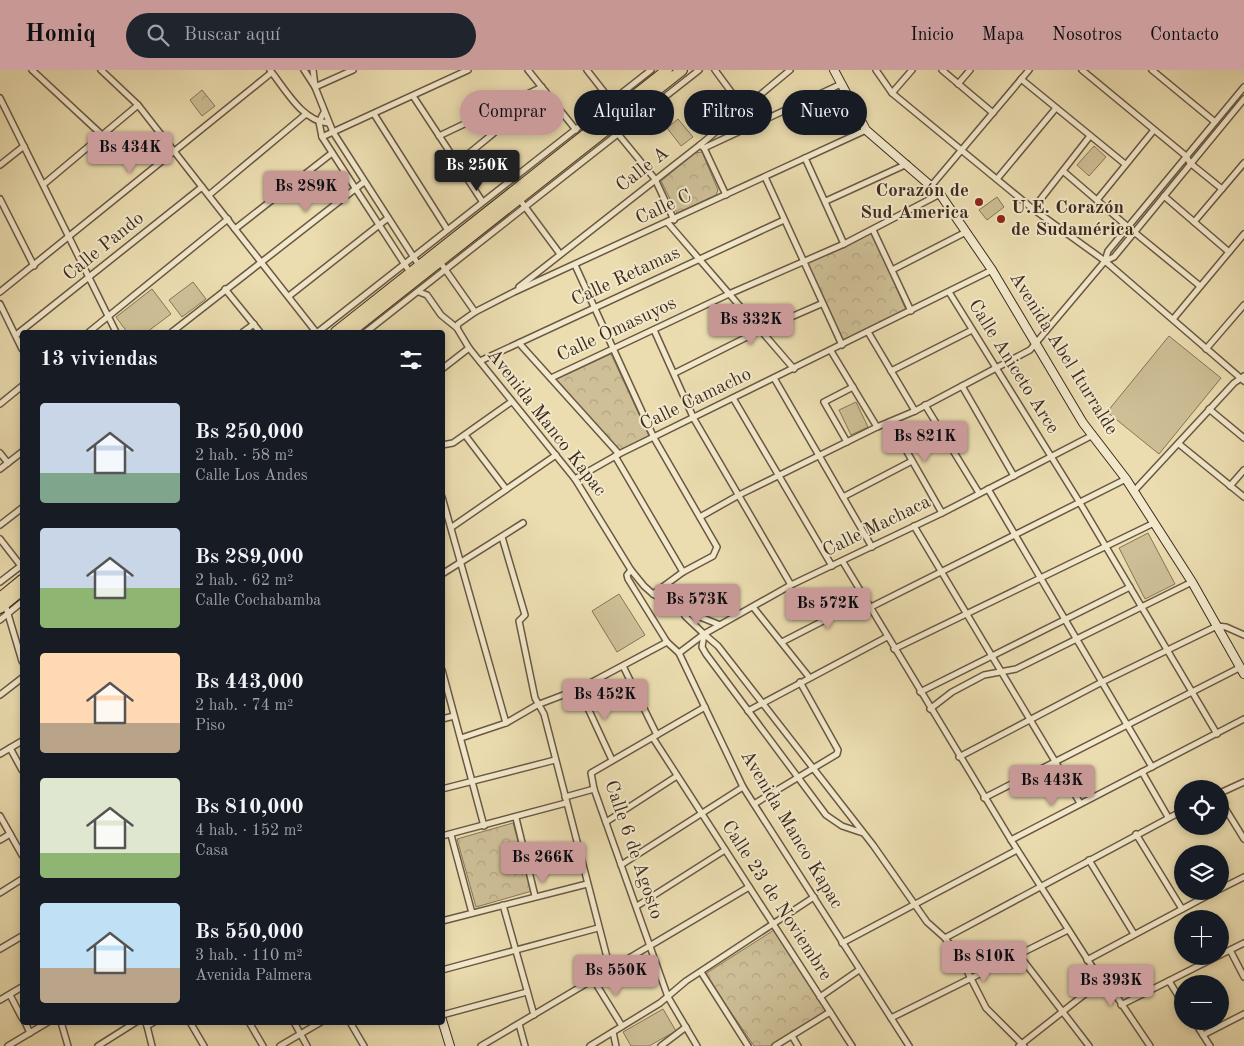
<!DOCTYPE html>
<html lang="es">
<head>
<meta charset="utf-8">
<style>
  body { margin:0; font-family:"Old Standard TT",serif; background:#20242c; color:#f1f3f6; height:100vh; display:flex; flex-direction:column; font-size:19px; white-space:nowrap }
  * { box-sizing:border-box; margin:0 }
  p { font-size:16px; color:#9ea1a6 }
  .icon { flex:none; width:28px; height:28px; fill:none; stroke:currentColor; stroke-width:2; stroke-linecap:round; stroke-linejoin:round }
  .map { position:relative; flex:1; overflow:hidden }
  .drawer { position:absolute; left:20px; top:260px; width:425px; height:695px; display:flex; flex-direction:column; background:#171b24; border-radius:5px; box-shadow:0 2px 8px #0003 }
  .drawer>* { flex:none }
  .hud { position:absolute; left:460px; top:20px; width:475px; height:45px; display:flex; gap:10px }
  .fabs { position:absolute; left:1174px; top:710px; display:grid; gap:10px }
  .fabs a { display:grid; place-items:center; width:55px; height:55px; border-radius:50%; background:#171b24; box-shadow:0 2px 8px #0003; font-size:25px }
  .price { position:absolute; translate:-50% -42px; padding:0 11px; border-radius:5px; background:#c59692; color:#111; font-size:16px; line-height:32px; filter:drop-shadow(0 1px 2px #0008) }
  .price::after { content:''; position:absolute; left:50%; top:30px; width:15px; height:11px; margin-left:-8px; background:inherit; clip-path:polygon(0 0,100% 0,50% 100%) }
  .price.active { background:#222; color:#fff }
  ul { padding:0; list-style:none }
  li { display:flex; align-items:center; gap:15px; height:125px; padding:0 20px }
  li span { display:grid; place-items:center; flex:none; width:140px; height:100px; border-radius:5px; color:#555 }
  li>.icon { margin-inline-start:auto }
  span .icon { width:60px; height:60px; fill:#fffc; stroke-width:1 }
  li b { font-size:21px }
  h2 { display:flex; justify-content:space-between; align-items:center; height:60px; padding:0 20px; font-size:21px }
  .pill { padding:0 18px; border-radius:22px; background:#171b24; box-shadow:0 2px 8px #0003; font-size:18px; line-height:45px }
  .pill.active { background:#c59692; color:#111 }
  header { display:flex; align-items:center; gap:30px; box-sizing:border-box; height:70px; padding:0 25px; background:#c59692; color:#111 }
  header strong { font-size:24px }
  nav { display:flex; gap:28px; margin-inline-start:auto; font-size:18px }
  .search { width:350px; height:45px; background:#20242c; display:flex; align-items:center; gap:12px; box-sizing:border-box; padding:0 18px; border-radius:28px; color:#9ea1a6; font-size:19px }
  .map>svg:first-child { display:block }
  .green { fill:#cebf97; stroke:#86765b }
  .park { fill:url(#park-crowns); stroke:#86765b }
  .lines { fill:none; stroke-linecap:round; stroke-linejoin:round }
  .street-casing { stroke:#6a5843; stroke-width:8 }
  .secondary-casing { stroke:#3f2c1f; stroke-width:10 }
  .highway-casing { stroke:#3f2c1f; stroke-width:12 }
  .street { stroke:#f2e9cc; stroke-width:5 }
  .secondary { stroke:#f2e9cc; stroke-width:8 }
  .highway { stroke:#ebddb0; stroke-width:10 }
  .poi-dot { fill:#8f2418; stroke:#f2e9cc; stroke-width:2 }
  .labels { text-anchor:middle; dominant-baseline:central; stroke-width:4; stroke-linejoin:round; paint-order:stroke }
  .street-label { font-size:19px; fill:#3f2c1f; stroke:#f2e9cc }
  .poi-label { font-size:19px; font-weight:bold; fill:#3f2c1f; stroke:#f2e9cc; text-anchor:end }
</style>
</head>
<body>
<header>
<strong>Homiq</strong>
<div class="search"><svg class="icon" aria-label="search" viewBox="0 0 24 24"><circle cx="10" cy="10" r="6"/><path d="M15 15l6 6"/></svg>Buscar aquí</div>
<nav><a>Inicio</a><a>Mapa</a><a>Nosotros</a><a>Contacto</a></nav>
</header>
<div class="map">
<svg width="1244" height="976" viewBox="0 0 1244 976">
  <defs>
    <pattern id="park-crowns" width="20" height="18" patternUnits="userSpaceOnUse" patternTransform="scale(1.25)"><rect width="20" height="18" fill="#cebf97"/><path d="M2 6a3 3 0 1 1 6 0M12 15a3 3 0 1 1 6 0" fill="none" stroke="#b2a482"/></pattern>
  </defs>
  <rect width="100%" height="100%" fill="#ebddb0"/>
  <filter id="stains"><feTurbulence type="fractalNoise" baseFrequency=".004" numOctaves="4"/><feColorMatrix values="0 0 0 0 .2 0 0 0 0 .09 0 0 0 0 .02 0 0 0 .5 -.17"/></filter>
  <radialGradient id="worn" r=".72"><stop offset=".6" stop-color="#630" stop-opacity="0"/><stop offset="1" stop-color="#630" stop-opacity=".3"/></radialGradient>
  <g class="green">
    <polygon points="678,49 693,67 681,76 667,58"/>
    <polygon points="1094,76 1106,87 1089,106 1077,95"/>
    <polygon points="997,127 1004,137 987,150 979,140"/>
    <polygon points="193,212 206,229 182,247 169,230"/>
    <polygon points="152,219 171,244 147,262 127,262 116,247"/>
    <polygon points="1169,266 1221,308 1159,384 1107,342"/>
    <polygon points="856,332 868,357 851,365 839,340"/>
    <polygon points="1148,463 1175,514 1145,529 1119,478"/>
    <polygon points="619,524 645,565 617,582 592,541"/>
    <polygon points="663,939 676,961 649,976 631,976 623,962"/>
  </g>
  <g class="park">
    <polygon points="202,20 215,36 202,46 190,30"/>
    <polygon points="748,39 757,49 728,62 726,60 726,57"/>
    <polygon points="702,82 718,120 716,125 677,143 661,111 695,83"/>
    <polygon points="872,162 906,240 841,271 806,193"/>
    <polygon points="611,284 649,366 619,381 555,310"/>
    <polygon points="513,753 532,821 476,837 457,769"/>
    <polygon points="774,860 826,942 771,976 754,976 705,904"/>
  </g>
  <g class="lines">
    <defs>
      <g id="street">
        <polyline points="32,0 102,65"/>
        <polyline points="101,0 138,35 202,117"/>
        <path d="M270,0C285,19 302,51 328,53"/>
        <polyline points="304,0 315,17 333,62 420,197"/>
        <polyline points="313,0 315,16"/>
        <polyline points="528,0 576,60"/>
        <polyline points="587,0 612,32"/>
        <polyline points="715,0 743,38"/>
        <polyline points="876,0 892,23 1033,139 1105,191 1244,311"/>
        <polyline points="942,0 993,43"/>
        <polyline points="1082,0 1186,86 1190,93 1222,119"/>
        <polyline points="1152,0 1215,52"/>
        <polyline points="1021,9 1125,94"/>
        <polyline points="958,14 970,0"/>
        <polyline points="315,17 353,0"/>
        <polyline points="892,23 912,0"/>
        <polyline points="413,26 482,131"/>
        <polyline points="0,28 116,262"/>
        <polyline points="324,42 319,52 322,67 411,204"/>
        <polyline points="374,44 447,159"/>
        <polyline points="618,64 655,109 674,150"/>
        <polyline points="439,66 542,17"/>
        <polyline points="322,67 468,0"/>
        <polyline points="700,75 704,78 841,14"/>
        <polyline points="704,78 726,125"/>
        <polyline points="805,88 844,174"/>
        <polyline points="456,94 545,21"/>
        <polyline points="0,95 24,76"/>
        <polyline points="1063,101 1128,157"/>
        <polyline points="765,107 842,275"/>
        <polyline points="997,109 1056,38"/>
        <polyline points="44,114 138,35"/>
        <polyline points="932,115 1029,0"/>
        <polyline points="209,125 306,44"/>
        <polyline points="1164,126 1229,182"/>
        <polyline points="0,129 34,196"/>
        <polyline points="520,130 560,184"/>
        <polyline points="1097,130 1154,60"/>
        <polyline points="826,131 907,94"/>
        <polyline points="1033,139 1090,66"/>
        <polyline points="1194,152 1244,93"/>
        <polyline points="668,153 794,299"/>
        <polyline points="235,159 316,262"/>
        <polyline points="873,160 911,241"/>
        <polyline points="1134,162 1200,216"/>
        <polyline points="1105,191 1108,181 1244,17"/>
        <polyline points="440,192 475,242 458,254 457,258 469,278 575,409 631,500 644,516 653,524 682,540 685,546 704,564"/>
        <polyline points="575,195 654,368 717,477 713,486 683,502 653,524"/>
        <polyline points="892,200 966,162"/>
        <polyline points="519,217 700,75 790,0"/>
        <polyline points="225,219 260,262"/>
        <polyline points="0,222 271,3"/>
        <polyline points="419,222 427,225 441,245 457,258"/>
        <polyline points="949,222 1080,433 1217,664"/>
        <polyline points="289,226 388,148"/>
        <polyline points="0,234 22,279"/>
        <polyline points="475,242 514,222 866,60"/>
        <polyline points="1174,248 1244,164"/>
        <polyline points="654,260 694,349 791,515"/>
        <polyline points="89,262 228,149"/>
        <polyline points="172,262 364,112"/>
        <polyline points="243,262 254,254"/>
        <polyline points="318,262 651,0"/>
        <polyline points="366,262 699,0"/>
        <polyline points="868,262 915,341"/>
        <polyline points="16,265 202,117 235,159 332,83"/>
        <polyline points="519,273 619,384"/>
        <polyline points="1206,279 1244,235"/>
        <polyline points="831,281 877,357"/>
        <polyline points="480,291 784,150"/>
        <polyline points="442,299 469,278"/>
        <polyline points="891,301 972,260"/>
        <polyline points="675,303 761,260 821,234"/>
        <polyline points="551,308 729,224 844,174 940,124"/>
        <polyline points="774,308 872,477"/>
        <polyline points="962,316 1014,406"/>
        <polyline points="733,328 832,496"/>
        <polyline points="0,334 22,316"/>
        <polyline points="925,335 979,423"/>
        <polyline points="1209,339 1244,368"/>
        <polyline points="890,352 942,443"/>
        <polyline points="465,365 506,419"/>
        <polyline points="847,372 824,332 853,317"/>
        <polyline points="1179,374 1244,427"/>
        <polyline points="442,375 453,373 511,332"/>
        <polyline points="0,383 8,393"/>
        <polyline points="615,386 683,502"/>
        <polyline points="0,399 22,382"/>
        <polyline points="575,409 619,384 992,200"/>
        <polyline points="1230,416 1244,400"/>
        <polyline points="988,419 1152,697"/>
        <polyline points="1134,421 1234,313 1244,306"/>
        <polyline points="442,427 506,653"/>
        <polyline points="843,427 912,391"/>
        <polyline points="700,447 739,425 877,357 915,341 1030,280 1105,191 1114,187 1244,29"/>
        <polyline points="0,455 22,438"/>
        <polyline points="914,456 1080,733"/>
        <polyline points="452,457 556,385"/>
        <polyline points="502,467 525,545 519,551 535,628 544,644 610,899"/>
        <polyline points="0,469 21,496"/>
        <polyline points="843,492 1011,770"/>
        <polyline points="631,500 627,505 628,509 667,572 679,583 743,717 909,976"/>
        <polyline points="442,504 523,453"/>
        <polyline points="0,512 22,495"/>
        <polyline points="5,534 22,591"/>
        <polyline points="753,537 809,607"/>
        <polyline points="869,538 1126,409"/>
        <polyline points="683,540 720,555"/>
        <polyline points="0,550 22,532"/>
        <polyline points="782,572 864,530"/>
        <polyline points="894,579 1154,453"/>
        <polyline points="679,583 704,564 791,515 942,443 1093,365"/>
        <polyline points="623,596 657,665"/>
        <polyline points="442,600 484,756"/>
        <polyline points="579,619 612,690"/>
        <polyline points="920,622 1130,517"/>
        <polyline points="0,625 22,608"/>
        <polyline points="930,639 952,622 984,605 1016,599 1192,512"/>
        <polyline points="748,641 887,567"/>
        <polyline points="442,649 454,646"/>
        <polyline points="461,668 506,653 537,635 579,619 667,572"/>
        <polyline points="653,668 852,976"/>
        <polyline points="10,678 22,700"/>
        <polyline points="0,684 22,671"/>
        <polyline points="959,687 1102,612 1217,556 1226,557 1244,565"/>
        <polyline points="1142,702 1168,747"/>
        <polyline points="442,719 555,690"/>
        <polyline points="1220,723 1244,712"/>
        <polyline points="565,727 594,719"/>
        <polyline points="984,728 1241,597"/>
        <polyline points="1220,730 1244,769"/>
        <polyline points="754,734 837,684 838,680 800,612"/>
        <polyline points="0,746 22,785"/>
        <polyline points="516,748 535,826"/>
        <polyline points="606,752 677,706"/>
        <polyline points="863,763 842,756 826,745 706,584 702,577 704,564 718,576 873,775 927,852 945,868 962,891 986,938 1024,976"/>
        <polyline points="1136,764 1182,839"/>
        <polyline points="451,765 472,843"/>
        <polyline points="442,766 566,733"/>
        <polyline points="0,770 10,764"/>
        <polyline points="1089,790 1134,864"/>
        <polyline points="621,795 743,717"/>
        <polyline points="1220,819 1244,807"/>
        <polyline points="0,823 22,809"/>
        <polyline points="503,835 534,945"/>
        <polyline points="637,836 725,780"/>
        <polyline points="442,851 587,814"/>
        <polyline points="945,868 1182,741"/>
        <polyline points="842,873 1017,780"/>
        <polyline points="0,879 22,866"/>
        <polyline points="1230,880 1244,907"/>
        <polyline points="1019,885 1089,976"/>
        <polyline points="1220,885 1244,873"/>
        <polyline points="1087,890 1216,821"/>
        <polyline points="442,900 598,858"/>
        <polyline points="701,902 748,976"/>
        <polyline points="593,909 622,956"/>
        <polyline points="1169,911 1182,932"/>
        <polyline points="10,925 22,948"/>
        <polyline points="820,927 859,900"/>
        <polyline points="0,930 22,917"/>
        <polyline points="1121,935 1218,886"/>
        <polyline points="442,945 527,922"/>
        <polyline points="891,948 1068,860"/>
        <polyline points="1194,951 1210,976"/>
        <polyline points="25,952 30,963"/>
        <polyline points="61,952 68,976"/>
        <polyline points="146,952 152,976"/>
        <polyline points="190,952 204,976"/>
        <polyline points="249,952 263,976"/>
        <polyline points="294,952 307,976"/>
        <polyline points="350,952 364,976"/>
        <polyline points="519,954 525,976"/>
        <polyline points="147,956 154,952"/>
        <polyline points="613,962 616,976"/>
        <polyline points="1203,965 1244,944"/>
        <polyline points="792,966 798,976"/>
        <polyline points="8,976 48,952"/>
        <polyline points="98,976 136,952"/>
        <polyline points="280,976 321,952"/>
        <polyline points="481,976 749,817"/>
        <polyline points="590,976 660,933 686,911 814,827"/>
        <polyline points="661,976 686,957"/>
        <polyline points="697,976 668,927 594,719 591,703 705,637"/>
        <polyline points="775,976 830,942"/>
        <polyline points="1019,976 1104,909"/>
        <polyline points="1150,976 1111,918 1093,898 1011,770 1244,649"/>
      </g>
      <g id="secondary">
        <polyline points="834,0 866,60 940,124 992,200 1083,353 1126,409 1192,512 1244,604"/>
        <polyline points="442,950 450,976"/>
      </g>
      <g id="highway">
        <polyline points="336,262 667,0"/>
        <polyline points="350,262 682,0"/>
        <polyline points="0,528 22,510"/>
        <polyline points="0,538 22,520"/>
      </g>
    </defs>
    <use href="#street" class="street-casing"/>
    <use href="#secondary" class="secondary-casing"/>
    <use href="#highway" class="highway-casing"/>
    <use href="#street" class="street"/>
    <use href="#secondary" class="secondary"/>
    <use href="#highway" class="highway"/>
  </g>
  <g class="poi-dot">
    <circle cx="979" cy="132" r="5"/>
    <circle cx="1001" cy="149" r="5"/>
  </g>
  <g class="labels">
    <g class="street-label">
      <text transform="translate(643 100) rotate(-38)">Calle A</text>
      <text transform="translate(664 138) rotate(-25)">Calle C</text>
      <text transform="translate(104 177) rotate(-39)">Calle Pando</text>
      <text transform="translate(626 207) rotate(-25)">Calle Retamas</text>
      <text transform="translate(617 260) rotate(-25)">Calle Omasuyos</text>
      <text transform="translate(1063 284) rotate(58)">Avenida Abel Iturralde</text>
      <text transform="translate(1013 297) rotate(58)">Calle Aniceto Arce</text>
      <text transform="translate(696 330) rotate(-26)">Calle Camacho</text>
      <text transform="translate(546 353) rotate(52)">Avenida Manco Kapac</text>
      <text transform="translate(877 457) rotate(-26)">Calle Machaca</text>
      <text transform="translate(791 760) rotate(59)">Avenida Manco Kapac</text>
      <text transform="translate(633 780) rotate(71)">Calle 6 de Agosto</text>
      <text transform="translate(776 831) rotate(57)">Calle 23 de Noviembre</text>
    </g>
    <g class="poi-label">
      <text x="969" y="121">Corazón de<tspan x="969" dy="22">Sud America</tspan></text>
      <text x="1011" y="138" text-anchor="start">U.E. Corazón<tspan x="1011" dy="22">de Sudamérica</tspan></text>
    </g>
  </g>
  <rect width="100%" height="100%" filter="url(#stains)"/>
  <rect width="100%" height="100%" fill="url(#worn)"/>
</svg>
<div class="fabs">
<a><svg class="icon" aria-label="locate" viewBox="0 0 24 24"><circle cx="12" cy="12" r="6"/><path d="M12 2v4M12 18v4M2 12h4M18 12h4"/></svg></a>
<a><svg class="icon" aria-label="layers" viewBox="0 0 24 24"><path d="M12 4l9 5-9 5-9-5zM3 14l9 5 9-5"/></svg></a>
<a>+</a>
<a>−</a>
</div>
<b class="price" style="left:130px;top:104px">Bs 434K</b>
<b class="price active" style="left:477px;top:122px">Bs 250K</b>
<b class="price" style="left:306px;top:143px">Bs 289K</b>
<b class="price" style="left:751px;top:276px">Bs 332K</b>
<b class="price" style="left:925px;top:393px">Bs 821K</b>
<b class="price" style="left:697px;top:556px">Bs 573K</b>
<b class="price" style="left:828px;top:560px">Bs 572K</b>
<b class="price" style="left:605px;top:651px">Bs 452K</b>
<b class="price" style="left:1052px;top:737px">Bs 443K</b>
<b class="price" style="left:543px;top:814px">Bs 266K</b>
<b class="price" style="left:984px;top:913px">Bs 810K</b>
<b class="price" style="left:616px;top:927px">Bs 550K</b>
<b class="price" style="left:1111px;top:937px">Bs 393K</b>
<div class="hud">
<a class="pill active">Comprar</a>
<a class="pill">Alquilar</a>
<a class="pill">Filtros</a>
<a class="pill">Nuevo</a>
</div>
<section class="drawer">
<h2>13 viviendas<svg class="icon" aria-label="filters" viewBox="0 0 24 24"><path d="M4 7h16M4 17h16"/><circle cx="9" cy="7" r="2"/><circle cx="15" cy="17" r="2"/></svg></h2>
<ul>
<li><span style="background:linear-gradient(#c9d6e8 70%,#7fa58c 0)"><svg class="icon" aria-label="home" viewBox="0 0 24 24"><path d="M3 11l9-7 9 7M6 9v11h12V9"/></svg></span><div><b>Bs 250,000</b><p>2 hab. · 58 m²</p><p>Calle Los Andes</p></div></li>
<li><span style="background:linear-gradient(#c9d6e8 60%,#8fb573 0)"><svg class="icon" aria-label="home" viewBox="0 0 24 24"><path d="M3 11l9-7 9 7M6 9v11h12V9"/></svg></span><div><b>Bs 289,000</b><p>2 hab. · 62 m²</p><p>Calle Cochabamba</p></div></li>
<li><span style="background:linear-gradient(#ffd9b3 70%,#b9a48a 0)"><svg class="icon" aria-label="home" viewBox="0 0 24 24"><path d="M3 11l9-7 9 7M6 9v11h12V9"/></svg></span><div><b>Bs 443,000</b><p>2 hab. · 74 m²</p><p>Piso</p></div></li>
<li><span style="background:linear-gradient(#dfe7d0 75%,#8fb573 0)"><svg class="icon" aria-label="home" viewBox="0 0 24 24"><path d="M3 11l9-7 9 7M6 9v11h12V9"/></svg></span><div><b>Bs 810,000</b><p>4 hab. · 152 m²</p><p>Casa</p></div></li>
<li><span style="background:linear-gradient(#bfe0f5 65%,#b9a48a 0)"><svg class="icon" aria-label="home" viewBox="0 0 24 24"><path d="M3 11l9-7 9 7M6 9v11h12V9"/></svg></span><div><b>Bs 550,000</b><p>3 hab. · 110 m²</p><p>Avenida Palmera</p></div></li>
</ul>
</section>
</div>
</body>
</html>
